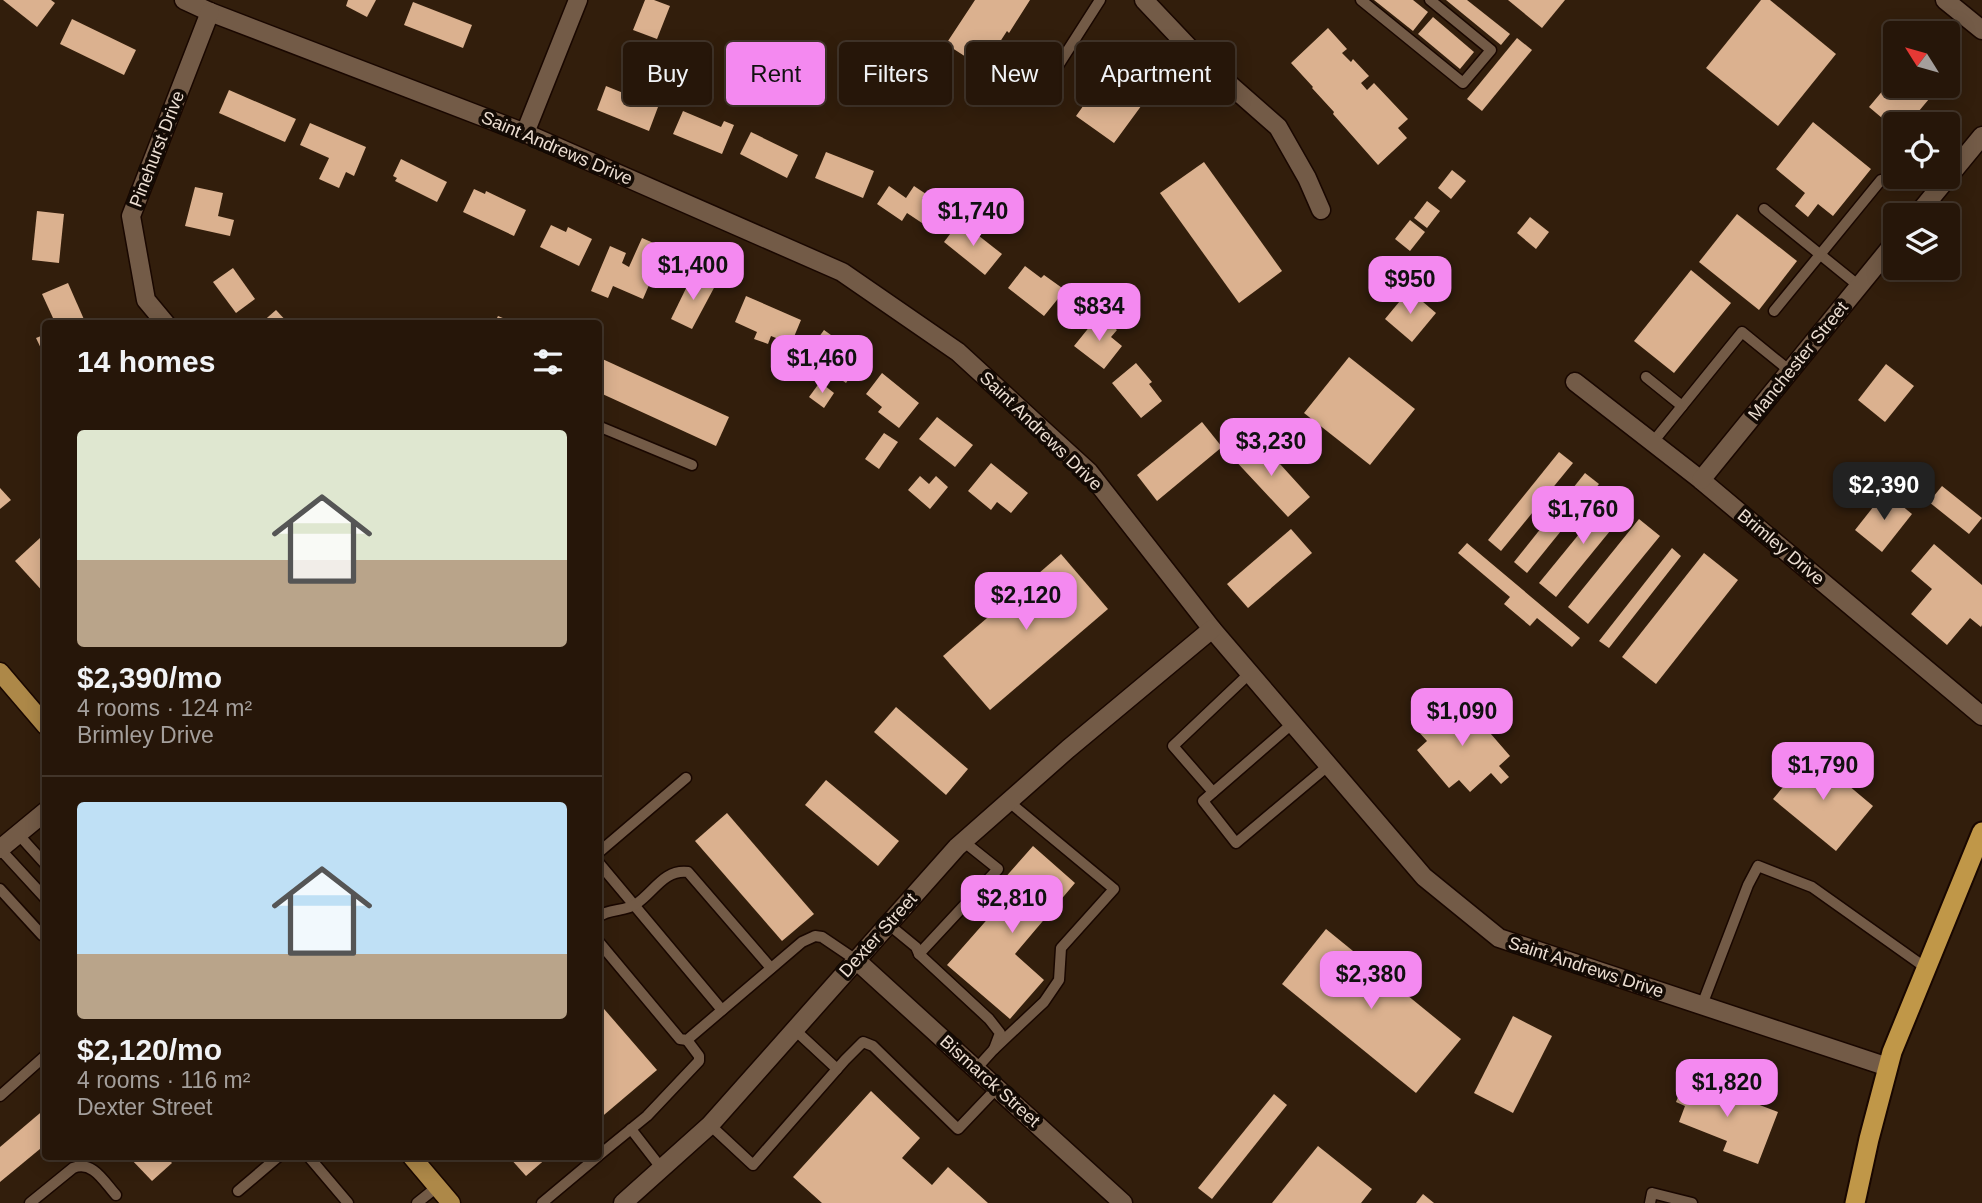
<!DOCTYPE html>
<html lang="en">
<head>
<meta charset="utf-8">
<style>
  body { margin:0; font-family:Arial,sans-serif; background:#2e1f12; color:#f1f3f6; height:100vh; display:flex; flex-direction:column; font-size:26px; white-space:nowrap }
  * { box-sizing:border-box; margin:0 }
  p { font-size:23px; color:#a49f9c }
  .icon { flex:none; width:38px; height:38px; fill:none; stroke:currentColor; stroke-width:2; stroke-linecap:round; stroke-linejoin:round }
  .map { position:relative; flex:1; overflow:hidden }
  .drawer { position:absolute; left:42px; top:320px; width:560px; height:840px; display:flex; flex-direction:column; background:#261609; border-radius:7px; box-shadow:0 4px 18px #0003,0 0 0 2px #42352a }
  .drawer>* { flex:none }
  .banner { position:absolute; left:623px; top:42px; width:665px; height:63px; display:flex; gap:14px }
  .needle { width:46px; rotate:307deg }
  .controls { position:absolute; left:1883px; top:21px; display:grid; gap:14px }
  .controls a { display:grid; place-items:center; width:77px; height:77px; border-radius:7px; background:#261609; box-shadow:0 4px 18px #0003,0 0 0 2px #42352a; font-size:35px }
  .price { position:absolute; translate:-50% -60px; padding:0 16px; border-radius:14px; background:#f489f0; color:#111; font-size:23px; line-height:46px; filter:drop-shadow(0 2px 4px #0008) }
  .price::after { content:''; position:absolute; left:50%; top:42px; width:21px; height:16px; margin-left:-10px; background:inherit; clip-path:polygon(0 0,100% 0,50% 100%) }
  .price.on { background:#222; color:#fff }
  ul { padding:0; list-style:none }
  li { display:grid; align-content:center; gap:14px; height:371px; padding:0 35px }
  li+li { border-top:2px solid #42352a }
  li span { display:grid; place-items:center; height:217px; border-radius:7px; color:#555 }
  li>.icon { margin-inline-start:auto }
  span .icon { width:126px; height:126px; fill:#fffc; stroke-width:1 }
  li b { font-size:30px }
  h2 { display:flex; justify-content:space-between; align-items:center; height:84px; padding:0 35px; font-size:30px }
  .tag { padding:0 24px; border-radius:7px; background:#261609; box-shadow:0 4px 18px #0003,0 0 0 2px #42352a; font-size:24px; line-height:63px }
  .tag.on { background:#f489f0; color:#111 }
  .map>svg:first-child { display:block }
  .building { fill:#dbb18f }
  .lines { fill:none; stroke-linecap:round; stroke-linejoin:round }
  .service-casing { stroke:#190700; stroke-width:13 }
  .minor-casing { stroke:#190700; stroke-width:21 }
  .secondary-casing { stroke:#190700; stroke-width:21 }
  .primary-casing { stroke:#190700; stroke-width:21 }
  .trunk-casing { stroke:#190700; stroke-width:23 }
  .service { stroke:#735b47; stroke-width:10 }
  .minor { stroke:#735b47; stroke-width:18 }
  .secondary { stroke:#735b47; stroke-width:18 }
  .primary { stroke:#ad8848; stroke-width:18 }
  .trunk { stroke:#c09748; stroke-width:19 }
  .labels { text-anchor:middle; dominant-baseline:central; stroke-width:7; stroke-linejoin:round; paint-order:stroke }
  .street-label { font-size:18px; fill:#ecded2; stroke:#130a04 }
</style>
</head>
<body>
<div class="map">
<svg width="1982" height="1203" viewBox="0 0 1982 1203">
  <rect width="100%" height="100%" fill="#321e0c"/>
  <g class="building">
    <polygon points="3,0 51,0 55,3 37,27"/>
    <polygon points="348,0 376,0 367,17 346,6"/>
    <polygon points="645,0 654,0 670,6 657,39 633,30"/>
    <polygon points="975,0 1030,0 1009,33 1007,31 983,68 946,44"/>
    <polygon points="1374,0 1413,0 1428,12 1413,31"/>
    <polygon points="1446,0 1467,0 1510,34 1501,45"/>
    <polygon points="1508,0 1565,0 1542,28"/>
    <polygon points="1761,0 1770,0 1836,54 1778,126 1706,68"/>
    <polygon points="413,2 472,25 463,48 404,25"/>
    <polygon points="1433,17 1474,52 1460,69 1418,34"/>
    <polygon points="72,19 136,50 124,75 60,44"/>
    <polygon points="1328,28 1347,49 1342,53 1351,62 1353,59 1369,76 1361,83 1367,90 1374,83 1408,119 1398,128 1407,138 1378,165 1333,114 1334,112 1312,88 1313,87 1291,63"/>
    <polygon points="1517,38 1532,50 1482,111 1467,99"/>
    <polygon points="1125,59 1158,83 1114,143 1076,116 1096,88 1093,86 1110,62 1118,68"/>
    <polygon points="1895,76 1895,86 1913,86 1929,99 1908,124 1895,124 1895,129 1869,107"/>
    <polygon points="606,86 658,107 649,131 597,110"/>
    <polygon points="229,90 296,119 285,142 219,113"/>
    <polygon points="683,111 721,127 724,121 734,125 722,154 673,134"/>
    <polygon points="1813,122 1871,169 1833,216 1818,204 1808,217 1795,206 1805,193 1776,169"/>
    <polygon points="310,123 366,147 354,176 346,172 339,188 319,179 329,158 300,145"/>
    <polygon points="751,132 798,155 787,178 740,154"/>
    <polygon points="826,152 874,171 863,198 815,178"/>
    <polygon points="401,159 447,182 437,202 395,181 397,178 393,176"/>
    <polygon points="1204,162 1282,271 1239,303 1160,193"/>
    <polygon points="1452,170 1466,181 1451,199 1438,188"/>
    <polygon points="889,186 906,198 914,186 926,194 922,199 933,207 922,223 907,213 902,221 877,204"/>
    <polygon points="195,187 223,193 218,216 234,220 230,236 185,226"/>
    <polygon points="474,189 485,194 486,191 526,210 514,236 463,212"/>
    <polygon points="1427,201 1440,211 1427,228 1414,218"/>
    <polygon points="37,211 64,214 59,263 32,260"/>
    <polygon points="1737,214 1797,261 1759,310 1699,262"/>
    <polygon points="1530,217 1549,232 1536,249 1517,233"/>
    <polygon points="1410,220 1425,232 1410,251 1395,239"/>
    <polygon points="960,221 1002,254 985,275 944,242"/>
    <polygon points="551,225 566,232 568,227 592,239 579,266 540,247"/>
    <polygon points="642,238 665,248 643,299 613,286 608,298 591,291 610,246 626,253 622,263 629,267"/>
    <polygon points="1025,266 1041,278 1044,275 1065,290 1044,316 1008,288"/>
    <polygon points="233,268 255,299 236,313 213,282"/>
    <polygon points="1691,270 1731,303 1674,373 1634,341"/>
    <polygon points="693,274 715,286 692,329 671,319"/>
    <polygon points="68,283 86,324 57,324 53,318 42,294"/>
    <polygon points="1409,290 1436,313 1412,342 1385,319"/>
    <polygon points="746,296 801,320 791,344 771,336 768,344 754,339 757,332 735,322"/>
    <polygon points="276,310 289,324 260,324"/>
    <polygon points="1099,315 1117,330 1111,337 1122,346 1104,369 1074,346"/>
    <polygon points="498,316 517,324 494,324"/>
    <polygon points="824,330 863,358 846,383 806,355"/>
    <polygon points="46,334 46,359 36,338"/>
    <polygon points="598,357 729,417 716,446 598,392"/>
    <polygon points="1349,357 1415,409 1370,465 1304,413"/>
    <polygon points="1136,363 1152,382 1149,384 1162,401 1141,418 1112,383"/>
    <polygon points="1886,364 1914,386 1885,422 1858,400"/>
    <polygon points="882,373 919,403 899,428 878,412 882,407 866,394"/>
    <polygon points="820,382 834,393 824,408 809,397"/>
    <polygon points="937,417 973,445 955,467 919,439"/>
    <polygon points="1202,422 1222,447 1157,501 1137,475"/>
    <polygon points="884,433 898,442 879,469 865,459"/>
    <polygon points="1248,440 1263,457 1269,452 1310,497 1288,517 1231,456"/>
    <polygon points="1559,452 1573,463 1501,551 1488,540"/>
    <polygon points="991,463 1028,493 1011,513 997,502 991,510 968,491"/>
    <polygon points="1585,473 1599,484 1527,573 1514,562"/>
    <polygon points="920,476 929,484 936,476 948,487 930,509 908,490"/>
    <polygon points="1942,486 1982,518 1969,534 1929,502"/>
    <polygon points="0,488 11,500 0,509"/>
    <polygon points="1885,492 1912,514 1882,552 1855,530"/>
    <polygon points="1611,495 1628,509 1556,597 1539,583"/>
    <polygon points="1639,519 1660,536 1588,624 1568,607"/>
    <polygon points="1291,529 1312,553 1248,608 1227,584"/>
    <polygon points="40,538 46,544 46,595 15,561"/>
    <polygon points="1467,543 1580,638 1572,647 1537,618 1530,626 1504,604 1510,597 1458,553"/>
    <polygon points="1934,544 1982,585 1982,625 1981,627 1970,618 1947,645 1911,614 1932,589 1911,571"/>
    <polygon points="1672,548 1681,556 1609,648 1599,641"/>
    <polygon points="1704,553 1738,580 1656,684 1622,657"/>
    <polygon points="1061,554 1108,609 990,710 943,656"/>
    <polygon points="1458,696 1510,756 1499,766 1509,777 1501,784 1491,773 1470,792 1459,780 1449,788 1417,750 1427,741 1418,731"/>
    <polygon points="896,707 968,769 946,795 874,732"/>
    <polygon points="1811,754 1873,806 1836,851 1773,799"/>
    <polygon points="826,780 899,841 878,866 805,805"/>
    <polygon points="727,813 814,914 782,941 695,841"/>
    <polygon points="1033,846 1075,883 1015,954 1044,980 1010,1019 947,965 1014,889 1003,880"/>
    <polygon points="1326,929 1461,1039 1416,1093 1282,984"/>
    <polygon points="598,1002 657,1070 598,1120"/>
    <polygon points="1513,1016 1552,1036 1513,1113 1474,1093"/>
    <polygon points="1686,1077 1778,1112 1758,1164 1723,1151 1727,1141 1679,1122 1685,1106 1676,1102"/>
    <polygon points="871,1091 920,1138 902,1158 932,1185 948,1167 988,1203 822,1203 793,1177"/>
    <polygon points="1274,1094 1287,1105 1212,1199 1198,1188"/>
    <polygon points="46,1108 46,1144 0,1182 0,1147"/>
    <polygon points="1318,1146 1372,1189 1361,1203 1272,1203"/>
    <polygon points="129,1157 166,1157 172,1163 152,1181"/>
    <polygon points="509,1157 548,1157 526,1176"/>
    <polygon points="1423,1194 1434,1203 1416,1203"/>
  </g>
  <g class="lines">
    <defs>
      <g id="service">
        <polyline points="1361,0 1463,83 1491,50 1430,0"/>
        <polyline points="1054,72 1100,0"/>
        <polyline points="1764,209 1859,286"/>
        <polyline points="1774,311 1881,180"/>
        <polyline points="1646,377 1682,406"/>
        <polyline points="598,426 692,465"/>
        <polyline points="1653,442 1742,332 1790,371"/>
        <polyline points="1293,723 1203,801 1236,843 1329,765"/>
        <polyline points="1213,792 1173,746 1250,673"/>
        <polyline points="18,834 46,865"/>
        <polyline points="0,849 46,899"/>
        <polyline points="598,853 686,778"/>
        <polyline points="598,862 722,1010"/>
        <polyline points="0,889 42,935 46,932"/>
        <path d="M598,917C609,908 625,912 636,904C654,892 664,869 688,872L771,968"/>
        <polyline points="888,924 916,947 919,954 989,1019 1000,1033 994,1049 976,1069"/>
        <polyline points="598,941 680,1039 687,1040 802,942 815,936 822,937 856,960"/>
        <polyline points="919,954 998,869 963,841"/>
        <polyline points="1702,1005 1748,885 1758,866 1812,887 1926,968"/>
        <polyline points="795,1030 837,1069"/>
        <polyline points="994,1049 1044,1002 1059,980 1061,948 1114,889 1008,801"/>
        <polyline points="0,1096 46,1055"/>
        <polyline points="710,1125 753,1165 845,1060 863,1042 873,1046 958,1129 997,1088"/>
        <polyline points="631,1129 662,1169"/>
        <polyline points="598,1156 647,1116 699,1061 699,1056 687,1040"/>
        <polyline points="309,1157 348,1203"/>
        <polyline points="238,1191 278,1157"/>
        <path d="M30,1203L73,1168C93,1160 104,1182 116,1195"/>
        <polyline points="417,1203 437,1187"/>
        <polyline points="542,1203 597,1157"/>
        <polyline points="1650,1203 1652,1193 1692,1203"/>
      </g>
      <g id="minor">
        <polyline points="184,0 210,12 525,133 842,272 958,352 1089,472 1212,629 1424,877 1499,938 1888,1067"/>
        <polyline points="1144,0 1196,55 1278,127 1307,178 1321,210"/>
        <polyline points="525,133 578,0"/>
        <polyline points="1917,215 1982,136"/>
        <polyline points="166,324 146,300 131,216 210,12"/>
        <polyline points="1575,382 1701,480 1982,716"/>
        <polyline points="1701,480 1895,242"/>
        <polyline points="0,849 46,811"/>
        <polyline points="856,960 1123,1203"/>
        <polyline points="623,1203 710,1125 957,847 1068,749 1212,629"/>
      </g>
      <polyline id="secondary" points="1945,0 1982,30"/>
      <g id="primary">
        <polyline points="0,672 46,726"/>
        <polyline points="412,1157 451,1203"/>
      </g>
      <polyline id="trunk" points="1855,1203 1869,1139 1892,1052 1982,832"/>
    </defs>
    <use href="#service" class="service-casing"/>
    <use href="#minor" class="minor-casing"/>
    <use href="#secondary" class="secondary-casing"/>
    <use href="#primary" class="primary-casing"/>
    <use href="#trunk" class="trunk-casing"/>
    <use href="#service" class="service"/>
    <use href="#minor" class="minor"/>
    <use href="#secondary" class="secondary"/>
    <use href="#primary" class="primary"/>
    <use href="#trunk" class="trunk"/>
  </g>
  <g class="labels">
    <g class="street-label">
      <text transform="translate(557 148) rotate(23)">Saint Andrews Drive</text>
      <text transform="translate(157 149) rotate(-69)">Pinehurst Drive</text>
      <text transform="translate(1798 361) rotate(-51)">Manchester Street</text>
      <text transform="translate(1041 431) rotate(44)">Saint Andrews Drive</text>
      <text transform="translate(1781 547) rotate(40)">Brimley Drive</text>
      <text transform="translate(878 935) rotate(-48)">Dexter Street</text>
      <text transform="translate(1586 967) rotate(18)">Saint Andrews Drive</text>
      <text transform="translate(990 1081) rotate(42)">Bismarck Street</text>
    </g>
  </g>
</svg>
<div class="controls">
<a><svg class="needle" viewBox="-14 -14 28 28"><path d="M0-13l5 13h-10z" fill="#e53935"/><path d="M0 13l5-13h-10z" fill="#a49f9c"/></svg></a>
<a><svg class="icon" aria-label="locate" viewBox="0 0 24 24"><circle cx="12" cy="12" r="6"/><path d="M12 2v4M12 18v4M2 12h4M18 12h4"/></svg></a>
<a><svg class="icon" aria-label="layers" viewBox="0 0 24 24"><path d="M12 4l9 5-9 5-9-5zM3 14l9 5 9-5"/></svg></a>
</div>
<b class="price" style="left:973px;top:248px">$1,740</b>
<b class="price" style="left:693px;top:302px">$1,400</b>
<b class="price" style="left:1410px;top:316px">$950</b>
<b class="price" style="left:1099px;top:343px">$834</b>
<b class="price" style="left:822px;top:395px">$1,460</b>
<b class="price" style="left:1271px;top:478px">$3,230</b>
<b class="price on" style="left:1884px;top:522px">$2,390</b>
<b class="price" style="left:1583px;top:546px">$1,760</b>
<b class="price" style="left:1026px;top:632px">$2,120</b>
<b class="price" style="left:1462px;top:748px">$1,090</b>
<b class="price" style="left:1823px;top:802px">$1,790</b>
<b class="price" style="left:1012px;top:935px">$2,810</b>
<b class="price" style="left:1371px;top:1011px">$2,380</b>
<b class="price" style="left:1727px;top:1119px">$1,820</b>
<div class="banner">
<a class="tag">Buy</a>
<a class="tag on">Rent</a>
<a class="tag">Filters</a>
<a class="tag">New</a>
<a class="tag">Apartment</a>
</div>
<section class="drawer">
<h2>14 homes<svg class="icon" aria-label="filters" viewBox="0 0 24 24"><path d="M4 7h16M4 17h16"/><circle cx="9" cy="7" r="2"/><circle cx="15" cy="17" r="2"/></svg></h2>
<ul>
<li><span style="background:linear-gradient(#dfe7d0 60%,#b9a48a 0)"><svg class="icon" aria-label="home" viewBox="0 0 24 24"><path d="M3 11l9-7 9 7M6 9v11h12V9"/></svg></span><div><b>$2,390/mo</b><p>4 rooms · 124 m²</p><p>Brimley Drive</p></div></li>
<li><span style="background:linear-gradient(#bfe0f5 70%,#b9a48a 0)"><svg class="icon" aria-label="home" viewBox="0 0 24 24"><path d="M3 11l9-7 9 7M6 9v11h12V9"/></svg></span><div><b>$2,120/mo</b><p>4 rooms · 116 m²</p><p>Dexter Street</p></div></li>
</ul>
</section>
</div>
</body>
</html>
